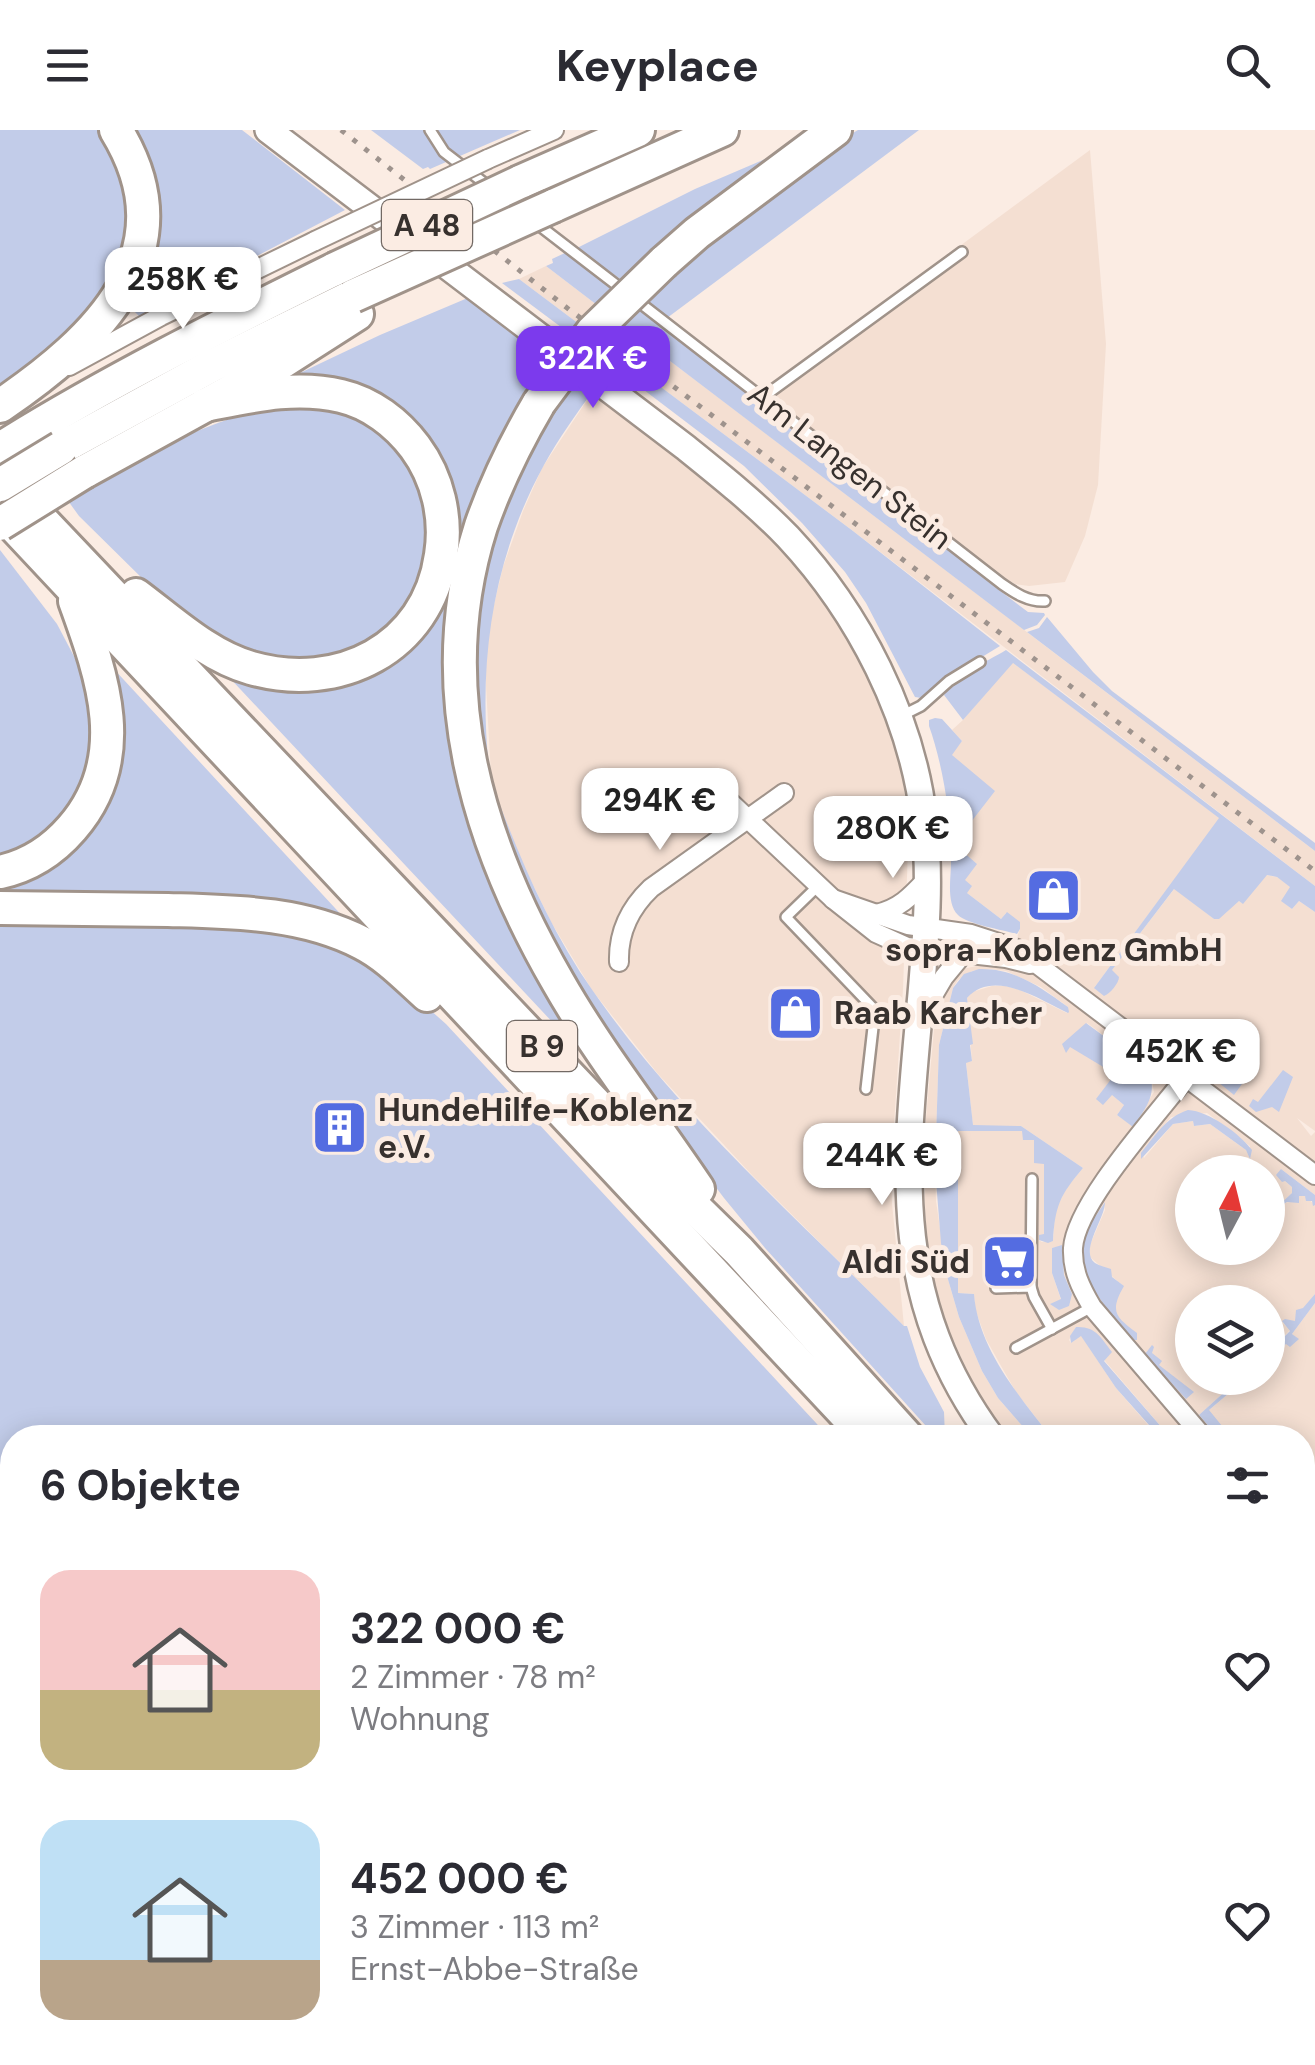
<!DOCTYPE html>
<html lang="de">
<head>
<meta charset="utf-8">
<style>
  body { margin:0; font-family:"DM Sans",sans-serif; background:#f2f2f3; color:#2b2b33; height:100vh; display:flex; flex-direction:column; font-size:38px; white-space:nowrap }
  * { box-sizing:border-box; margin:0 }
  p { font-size:32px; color:#7c7c81 }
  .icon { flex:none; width:55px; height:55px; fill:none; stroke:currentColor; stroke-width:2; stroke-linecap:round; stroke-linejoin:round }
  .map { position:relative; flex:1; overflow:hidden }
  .side { position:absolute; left:0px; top:1295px; width:1315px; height:640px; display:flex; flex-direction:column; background:#fff; border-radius:40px 40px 0 0; box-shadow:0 5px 25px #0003 }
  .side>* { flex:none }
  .needle { width:65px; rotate:7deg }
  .fabs { position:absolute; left:1175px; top:1025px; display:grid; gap:20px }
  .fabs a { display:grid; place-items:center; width:110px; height:110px; border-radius:50%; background:#fff; box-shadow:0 5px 25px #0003; font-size:50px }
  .price { position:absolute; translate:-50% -85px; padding:0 22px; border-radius:20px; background:#fff; color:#222; font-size:32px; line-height:65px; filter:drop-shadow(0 2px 5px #0008) }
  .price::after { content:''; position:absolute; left:50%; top:60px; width:30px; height:22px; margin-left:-15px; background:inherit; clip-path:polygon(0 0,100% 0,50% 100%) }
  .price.active { background:#7c3aed; color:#fff }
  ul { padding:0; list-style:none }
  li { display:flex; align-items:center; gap:30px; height:250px; padding:0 40px }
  li span { display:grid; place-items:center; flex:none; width:280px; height:200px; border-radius:30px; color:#555 }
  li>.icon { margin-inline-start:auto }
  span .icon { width:120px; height:120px; fill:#fffc; stroke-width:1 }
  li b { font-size:42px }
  h2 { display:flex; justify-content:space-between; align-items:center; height:120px; padding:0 40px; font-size:42px }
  header { display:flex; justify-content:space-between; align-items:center; height:130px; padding:0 40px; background:#fff; font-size:45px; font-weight:700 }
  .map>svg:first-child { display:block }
  .built { fill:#f4dfd2; fill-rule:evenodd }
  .green { fill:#c2cce9 }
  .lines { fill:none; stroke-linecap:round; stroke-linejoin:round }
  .lane-casing { stroke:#a0938a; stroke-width:14 }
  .street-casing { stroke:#a0938a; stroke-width:22 }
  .secondary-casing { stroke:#a0938a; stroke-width:30 }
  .highway-casing { stroke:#a0938a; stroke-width:38 }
  .lane { stroke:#fff; stroke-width:9 }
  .street { stroke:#fff; stroke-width:18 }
  .secondary { stroke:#fff; stroke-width:25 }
  .highway { stroke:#fff; stroke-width:32 }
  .rail { stroke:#9e938d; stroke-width:5; stroke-dasharray:5 10; stroke-linecap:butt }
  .street-bridge-casing { stroke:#a0938a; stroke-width:22; stroke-linecap:butt }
  .highway-bridge-casing { stroke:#a0938a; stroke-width:38; stroke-linecap:butt }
  .street-bridge { stroke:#fff; stroke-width:18 }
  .highway-bridge { stroke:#fff; stroke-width:32 }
  .labels { text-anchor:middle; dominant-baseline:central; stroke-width:10; stroke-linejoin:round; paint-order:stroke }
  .shield { fill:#fbece3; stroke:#726964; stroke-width:2.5 }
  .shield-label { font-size:30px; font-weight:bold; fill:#37312e }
  .street-label { font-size:32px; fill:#37312e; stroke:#fbece3 }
  .poi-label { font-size:32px; font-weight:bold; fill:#37312e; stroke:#fbece3; text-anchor:start }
</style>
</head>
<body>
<header><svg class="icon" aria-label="menu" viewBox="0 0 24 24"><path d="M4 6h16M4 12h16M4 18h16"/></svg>Keyplace<svg class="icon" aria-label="search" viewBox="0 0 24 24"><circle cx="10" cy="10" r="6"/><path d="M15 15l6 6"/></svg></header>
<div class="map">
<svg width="1315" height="1935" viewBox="0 0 1315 1935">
  <rect width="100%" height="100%" fill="#fbece3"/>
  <g class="built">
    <polygon points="1090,20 1106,214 1098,355 1085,406 1065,452 1029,456 1015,454 982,434 762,262"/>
    <polygon points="546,136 597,175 579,194 519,149"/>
    <polygon points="624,196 1315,721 1315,756 853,401 606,216"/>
    <polygon points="595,258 672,318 782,415 829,472 862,531 888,588 898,623 909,690 903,859 891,1040 892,1073 904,1196 751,1044 658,944 592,860 551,792 520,728 495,663 492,663 485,538 491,487 503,437 523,381 542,338"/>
    <path d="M1012,532L1220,688L1094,858L1111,841L1175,758L1214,789L1235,773L1239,771L1242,773L1266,745L1277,747L1291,757L1282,771L1292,779L1299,771L1315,782V1001L1297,988L1311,1006L1315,1002V1065L1281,1039L1285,1051L1292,1057V1063L1282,1073L1291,1072L1298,1066H1305L1315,1075V1164L1295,1191L1282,1192L1290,1200L1268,1223V1172H1192V1248H1240L1199,1285L1218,1307H1170L1076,1197L1069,1210L1071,1213L1081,1205L1116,1258L1149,1296L1135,1307H1051L1016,1262L1001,1236L986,1209L975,1179L974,1164L958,1163V1001H1023L1034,1010L1044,1033V1105H1039V1110L1042,1112L1053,1111L1055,1081L1067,1057L1083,1038L1021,996H973L966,932L972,931L967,868L972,862L992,856H1006L1020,860L1067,883L1068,877L1041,857L1006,841L990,839L972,841L958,850L953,858L939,915L935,1038L936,1071L947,1146L959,1187L982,1241L998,1268L1032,1307H1009L992,1286L972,1251L950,1203L935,1158L926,1107L925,1072L926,988L934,899L945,860L958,840L986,834L1006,837L1020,799L1006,783L1001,789L967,763L954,715L951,624L962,611L952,600L963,590ZM1087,893L1147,938L1151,945L1154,962L1133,996L1117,985L1124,975L1111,964L1116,944L1070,916ZM1207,983L1250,1016V1028L1246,1020L1210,994L1194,996L1193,991L1173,994L1144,1028L1142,1023L1171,987ZM1192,1042H1268V1118H1192ZM1104,1074L1105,1080L1089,1117L1090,1127L1123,1156L1116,1170V1185L1120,1191L1085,1138L1089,1096ZM1062,1116L1064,1145L1072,1164L1059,1180L1051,1174L1061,1170L1052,1143V1118Z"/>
    <polygon points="1315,1173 1315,1387 1303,1374 1302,1308 1231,1307 1208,1281 1247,1248 1268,1248 1268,1230 1287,1213 1298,1209 1292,1204"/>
    <polygon points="1302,1381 1315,1395 1315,1450 1303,1438"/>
    <polygon points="1303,1454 1315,1467 1315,1589 1303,1575"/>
    <polygon points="1302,1806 1315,1815 1315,1925 1303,1917"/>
  </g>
  <g class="green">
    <polygon points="0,0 99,0 112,18 125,46 130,104 109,164 59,214 0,257"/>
    <polygon points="128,0 242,0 345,80 140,187 125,172 139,148"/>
    <polygon points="371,0 520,0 430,39 428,37 423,39"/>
    <polygon points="858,0 919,0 667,188 644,170 678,137 843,9"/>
    <polygon points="800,14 623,151 577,118 695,59"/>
    <polygon points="567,122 615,160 605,170 602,168 597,175 546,136 553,133 552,129"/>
    <polygon points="519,149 579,194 573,201 576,203 573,206 502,153"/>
    <polygon points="470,167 553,230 491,343 455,612 616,960 212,529 314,553 438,464 412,302 281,252 380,205"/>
    <polygon points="637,177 1003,463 1028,482 1044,483 1045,485 1037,495 1024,500 624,196 630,190 627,187"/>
    <polygon points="606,216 853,401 1000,516 982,527 980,525 921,568 915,567 866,473 845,442 802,393 744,336 594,222 596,220 600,222"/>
    <path d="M577,246L595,258C577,283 559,308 544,335C488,437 476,549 492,663L495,662C521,731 550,800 593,861C679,985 798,1089 904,1196H907L920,1237L944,1282L945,1307H940L928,1295L926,1296L765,1118L724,1068L643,961L570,853L502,711L472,570L477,458L519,326Z"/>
    <path d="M280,276L336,279L373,298L393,314L408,331L426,374L430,417L415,468L377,507L324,530L265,527L225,511L191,491L151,457L79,386L66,368C135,331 202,290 280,276Z"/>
    <polygon points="0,420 57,494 77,532 95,590 93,631 69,682 25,718 0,728"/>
    <polygon points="1047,487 1093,542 1112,561 1315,713 1315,721 1027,502 1039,498"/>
    <path d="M1006,520L1315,756V782L1299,771L1292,779L1281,771L1290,757L1277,747L1267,745L1243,774L1239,771L1219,789H1214L1174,759L1112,840L1119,847C1119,853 1110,864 1104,866L1094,858L1219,688L1013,533L963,590L944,565C957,543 985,533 1006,520Z"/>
    <polygon points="99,523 359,804 0,772 0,750 99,676"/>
    <path d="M935,588L942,589L962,611L952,625L995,661L954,714L977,734L965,750L972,756L967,763L1001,789L1007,782L1020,792V799L1017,804C1003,800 967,794 958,785C946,773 951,748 951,733C952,691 943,635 929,596V590Z"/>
    <polygon points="0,790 120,791 289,801 360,825 411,863 446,894 829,1307 12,1308 12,1922 977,1923 966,1935 0,1935"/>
    <path d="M979,839C1015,838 1040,857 1068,877L1069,882L1068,883C1040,870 994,838 967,868L973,914L970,915L972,931L966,933L973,995L1021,996L1083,1038C1060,1065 1055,1076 1053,1111L1048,1113L1039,1110V1105L1044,1104V1034L1034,1033V1010H1023L1022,1001H958V1163L974,1164C978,1218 1019,1266 1051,1307H1032L998,1268L982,1241L959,1187L947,1146L941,1113L935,1038L939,915L953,858L964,844Z"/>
    <path d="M1086,893L1147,938C1159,963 1147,976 1133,997L1117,985L1124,975L1112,965L1103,975L1096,969L1115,944L1070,917L1066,923L1062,914Z"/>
    <polygon points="1175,900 1191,913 1184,923 1178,923 1153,904 1159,902 1166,907"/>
    <polygon points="1203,914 1209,926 1218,936 1207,944 1190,932"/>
    <polygon points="1222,939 1247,947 1234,965 1218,952 1221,947 1218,945"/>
    <polygon points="1283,940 1293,947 1279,982 1272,977 1256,982 1249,976 1253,969 1258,972"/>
    <path d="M1188,980C1209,981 1240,1004 1252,1020L1250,1029L1246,1020L1210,994L1194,996L1193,991L1173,994L1141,1029V1023C1155,1006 1166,987 1188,980Z"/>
    <polygon points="1281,1039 1315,1065 1315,1075 1313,1076 1312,1071 1306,1071 1305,1066 1299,1066 1299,1073 1287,1072 1276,1078 1292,1063 1292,1057 1285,1051 1282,1052 1276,1045"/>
    <path d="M1105,1072C1105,1089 1079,1121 1095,1133C1100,1136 1106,1137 1111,1139L1112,1147L1124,1156C1109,1182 1116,1187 1137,1203V1210H1134C1110,1182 1074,1148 1085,1107C1089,1094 1098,1083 1105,1072Z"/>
    <polygon points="1062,1115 1064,1145 1072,1164 1069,1176 1059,1180 1050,1174 1061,1169 1052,1143 1052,1118"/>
    <polygon points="1315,1164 1315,1173 1292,1204 1299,1209 1290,1217 1286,1214 1268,1230 1268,1223 1290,1201 1282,1191 1285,1189 1295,1191 1296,1180 1303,1178"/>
    <path d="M1076,1197C1096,1196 1101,1208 1112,1222L1104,1231L1170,1307H1135L1149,1295L1116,1258L1081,1206L1071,1213L1070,1206Z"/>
    <polygon points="1152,1215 1154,1217 1152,1223 1162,1231 1159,1235 1194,1262 1186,1269 1145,1224"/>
    <polygon points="1240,1248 1247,1248 1209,1280 1231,1307 1233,1305 1235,1307 1218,1307 1199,1285"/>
    <polygon points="1303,1575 1315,1589 1315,1646 1303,1634"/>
    <polygon points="1303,1917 1315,1925 1315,1935 1175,1935 1158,1923 1302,1922"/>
    <polygon points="999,1922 1028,1923 1046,1935 989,1935"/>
  </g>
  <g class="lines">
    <defs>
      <g id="lane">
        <polyline points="430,0 444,22 488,56"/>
        <polyline points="536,93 623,160"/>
        <path d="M635,169L1002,454C1015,463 1028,472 1045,471"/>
        <polyline points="763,267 962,122"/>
        <polyline points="901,586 921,576 949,551 980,532"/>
        <polyline points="819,755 786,787 875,880 866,959"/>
        <polyline points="1031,1157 1032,1049"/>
        <polyline points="996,1158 1031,1157 1034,1167 1052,1199"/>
        <polyline points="1016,1218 1092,1177"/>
        <polyline points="1302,1844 1315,1852"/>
        <polyline points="1302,1910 1315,1919"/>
        <polyline points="609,1935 611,1922"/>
        <polyline points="749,1935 763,1922"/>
      </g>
      <g id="street">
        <polyline points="488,29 554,0"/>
        <polyline points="69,236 161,186 315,111"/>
        <polyline points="713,656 833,769 876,803 907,817 1006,828 1030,834"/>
        <polyline points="833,769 908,795 971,804 1017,819 1315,1045"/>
        <path d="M876,784C900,779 912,765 928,748"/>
        <path d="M619,832C618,802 630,778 651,758L784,663"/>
        <polyline points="924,881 944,847 963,824"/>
        <path d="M1186,947C1157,985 1076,1073 1073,1118C1072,1141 1081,1158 1092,1177L1204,1308"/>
        <polyline points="1302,1417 1315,1431"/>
      </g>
      <g id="secondary">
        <path d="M268,0L685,317C721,346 756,374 788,407C859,483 912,586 924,690C931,748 926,806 921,864C906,1030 886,1164 992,1308"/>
        <polyline points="1302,1660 1315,1673"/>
        <polyline points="1302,1795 1315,1806"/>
        <polyline points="977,1935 988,1922"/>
      </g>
      <g id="highway">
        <polyline points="520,52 638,0"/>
        <polyline points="553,76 722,0"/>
        <polyline points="664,132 697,103 835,0"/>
        <path d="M539,273C516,312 496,353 481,396C430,556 477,712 558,852C599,924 652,990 698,1059"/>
        <path d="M0,276C97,210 191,122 116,0"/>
        <polyline points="61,318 211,236 353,166"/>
        <path d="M0,319C107,252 222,195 335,139"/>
        <polyline points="0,320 40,363"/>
        <polyline points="84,342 271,239 357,184"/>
        <polyline points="10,357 685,1068 739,1121 908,1308"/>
        <polyline points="0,381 868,1308"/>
        <path d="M136,465C171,491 208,526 251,538C338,563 428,519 441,425C447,388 438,348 415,317C397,293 371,273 341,266C295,255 251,266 205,275"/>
        <path d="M0,742C28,736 53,720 72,698C132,629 103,548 75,471"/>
        <path d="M0,778C56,779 112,779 168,780C234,782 302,782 362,813C386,825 407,847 427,865"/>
        <polyline points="1302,1706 1315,1717"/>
        <polyline points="1302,1744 1315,1755"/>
      </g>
    </defs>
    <use href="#lane" class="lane-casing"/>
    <use href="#street" class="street-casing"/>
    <use href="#secondary" class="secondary-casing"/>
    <use href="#highway" class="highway-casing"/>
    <use href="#lane" class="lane"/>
    <use href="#street" class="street"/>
    <use href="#secondary" class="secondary"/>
    <use href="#highway" class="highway"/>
    <polyline class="rail" points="341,0 571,181 624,219 1315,741"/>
    <defs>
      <polyline id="street-bridge" points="315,111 488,29"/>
      <g id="highway-bridge">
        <polyline points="335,139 520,52"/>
        <polyline points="353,166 553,76"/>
        <polyline points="539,273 592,202 664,132"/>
        <polyline points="0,355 61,318"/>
        <polyline points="0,394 84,342"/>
      </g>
    </defs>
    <use href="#street-bridge" class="street-bridge-casing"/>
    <use href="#highway-bridge" class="highway-bridge-casing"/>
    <use href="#street-bridge" class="street-bridge"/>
    <use href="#highway-bridge" class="highway-bridge"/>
  </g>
  <defs>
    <symbol id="shop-square" viewBox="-11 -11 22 22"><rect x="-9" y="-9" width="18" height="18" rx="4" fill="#546ce1" stroke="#fbece3"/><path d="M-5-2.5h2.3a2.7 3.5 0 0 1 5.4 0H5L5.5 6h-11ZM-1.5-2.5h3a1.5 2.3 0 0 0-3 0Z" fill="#fff"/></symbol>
    <symbol id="building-square" viewBox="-11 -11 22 22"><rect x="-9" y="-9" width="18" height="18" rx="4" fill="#546ce1" stroke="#fbece3"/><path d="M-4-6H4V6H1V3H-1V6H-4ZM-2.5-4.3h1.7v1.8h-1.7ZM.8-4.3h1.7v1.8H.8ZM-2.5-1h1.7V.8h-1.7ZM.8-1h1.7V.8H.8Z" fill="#fff"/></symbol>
    <symbol id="supermarket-square" viewBox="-11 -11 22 22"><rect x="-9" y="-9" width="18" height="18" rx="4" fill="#546ce1" stroke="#fbece3"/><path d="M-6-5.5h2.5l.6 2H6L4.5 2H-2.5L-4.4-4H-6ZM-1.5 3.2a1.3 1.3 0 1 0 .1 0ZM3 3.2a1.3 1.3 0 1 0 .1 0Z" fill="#fff"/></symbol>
  </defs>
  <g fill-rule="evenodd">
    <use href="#shop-square" x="1022" y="734" width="63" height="63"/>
    <use href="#shop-square" x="764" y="852" width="63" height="63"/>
    <use href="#building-square" x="308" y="966" width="63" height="63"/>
    <use href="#supermarket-square" x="978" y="1100" width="63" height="63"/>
  </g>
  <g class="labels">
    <g class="shield">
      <rect x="382" y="70" width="90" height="50" rx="8"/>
      <rect x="507" y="891" width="70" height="50" rx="8"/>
    </g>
    <g class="shield-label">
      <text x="427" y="95">A 48</text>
      <text x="542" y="916">B 9</text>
    </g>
    <g class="street-label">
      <text transform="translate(850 336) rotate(38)">Am Langen Stein</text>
    </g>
    <g class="poi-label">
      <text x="1054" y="820" text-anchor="middle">sopra-Koblenz GmbH</text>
      <text x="834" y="883">Raab Karcher</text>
      <text x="378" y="980">HundeHilfe-Koblenz<tspan x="378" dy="37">e.V.</tspan></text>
      <text x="970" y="1132" text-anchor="end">Aldi Süd</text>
    </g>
  </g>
</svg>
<div class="fabs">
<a><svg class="needle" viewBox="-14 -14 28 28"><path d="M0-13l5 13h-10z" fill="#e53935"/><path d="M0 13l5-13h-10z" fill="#7c7c81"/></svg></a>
<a><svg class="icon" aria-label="layers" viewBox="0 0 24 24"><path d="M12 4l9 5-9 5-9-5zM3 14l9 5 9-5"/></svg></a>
</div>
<b class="price" style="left:183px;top:202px">258K €</b>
<b class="price active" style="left:593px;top:281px">322K €</b>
<b class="price" style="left:660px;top:723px">294K €</b>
<b class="price" style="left:893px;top:751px">280K €</b>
<b class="price" style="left:1181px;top:974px">452K €</b>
<b class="price" style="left:882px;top:1078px">244K €</b>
<section class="side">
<h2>6 Objekte<svg class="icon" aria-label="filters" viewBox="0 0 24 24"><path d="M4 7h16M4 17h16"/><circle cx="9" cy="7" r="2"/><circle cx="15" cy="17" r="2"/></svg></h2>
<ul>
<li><span style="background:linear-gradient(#f6c9c9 60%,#c2b280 0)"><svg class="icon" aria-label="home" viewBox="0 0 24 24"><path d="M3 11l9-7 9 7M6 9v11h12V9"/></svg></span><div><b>322 000 €</b><p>2 Zimmer · 78 m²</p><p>Wohnung</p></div><svg class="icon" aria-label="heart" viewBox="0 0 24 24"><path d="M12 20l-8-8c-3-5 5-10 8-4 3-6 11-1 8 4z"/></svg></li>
<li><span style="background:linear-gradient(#bfe0f5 70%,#b9a48a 0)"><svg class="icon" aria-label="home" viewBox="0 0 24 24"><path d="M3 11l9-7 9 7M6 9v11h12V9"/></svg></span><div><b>452 000 €</b><p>3 Zimmer · 113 m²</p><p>Ernst-Abbe-Straße</p></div><svg class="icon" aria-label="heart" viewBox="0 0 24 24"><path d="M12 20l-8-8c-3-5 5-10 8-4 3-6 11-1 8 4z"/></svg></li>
</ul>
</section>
</div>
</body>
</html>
